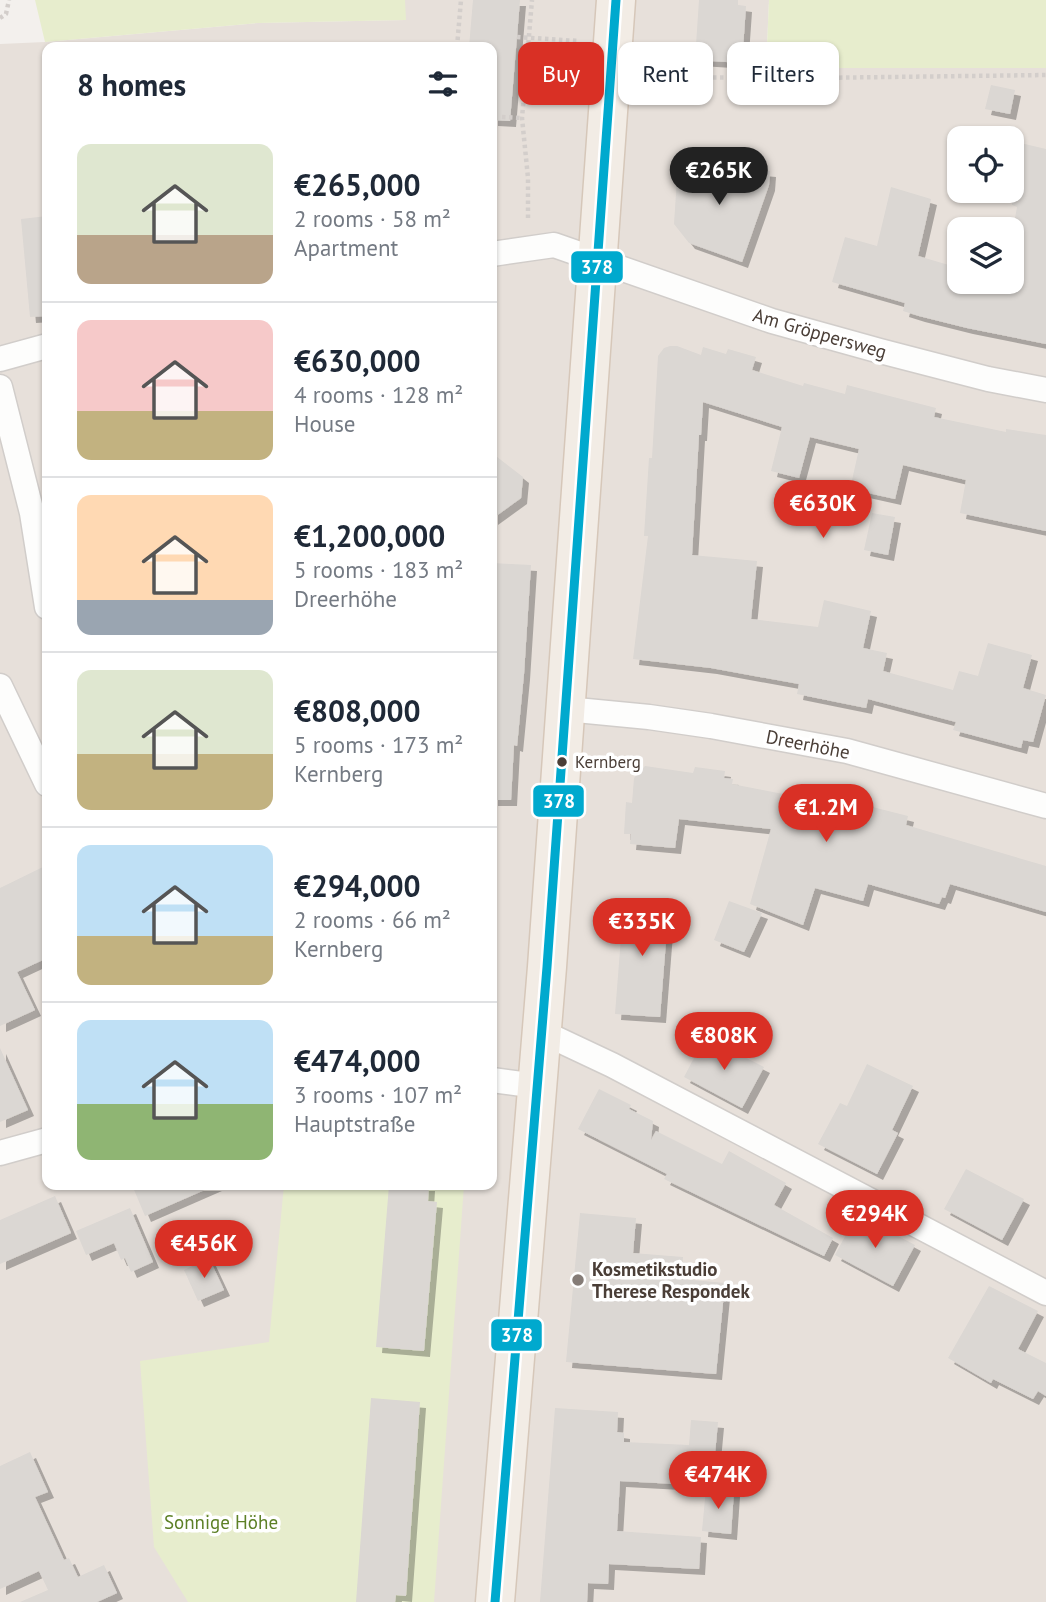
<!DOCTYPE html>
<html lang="en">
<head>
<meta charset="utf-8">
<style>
  body { margin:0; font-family:"PT Sans",sans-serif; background:#f2f2f3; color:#1f2937; height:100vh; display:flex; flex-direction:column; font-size:26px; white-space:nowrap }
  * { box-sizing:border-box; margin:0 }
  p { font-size:23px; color:#747a83 }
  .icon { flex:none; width:38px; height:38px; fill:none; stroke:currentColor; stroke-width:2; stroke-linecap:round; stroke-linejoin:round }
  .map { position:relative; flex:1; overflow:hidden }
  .side { position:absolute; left:42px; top:42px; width:455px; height:1148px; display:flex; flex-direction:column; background:#fff; border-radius:14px; box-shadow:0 2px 5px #0004 }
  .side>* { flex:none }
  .banner { position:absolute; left:518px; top:42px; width:422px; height:63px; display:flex; gap:14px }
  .tools { position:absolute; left:947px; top:126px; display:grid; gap:14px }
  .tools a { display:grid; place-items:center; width:77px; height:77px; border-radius:14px; background:#fff; box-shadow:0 2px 5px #0004; font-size:35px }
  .price { position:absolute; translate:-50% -60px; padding:0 16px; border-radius:24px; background:#d93025; color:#fff; font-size:23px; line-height:46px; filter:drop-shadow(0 2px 4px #0008) }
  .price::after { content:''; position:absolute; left:50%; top:42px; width:21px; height:16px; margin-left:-10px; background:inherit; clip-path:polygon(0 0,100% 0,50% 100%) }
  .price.current { background:#222; color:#fff }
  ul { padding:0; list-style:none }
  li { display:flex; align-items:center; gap:21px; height:175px; padding:0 35px }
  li+li { border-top:2px solid #e0e1e3 }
  li span { display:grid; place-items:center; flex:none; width:196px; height:140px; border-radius:14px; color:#555 }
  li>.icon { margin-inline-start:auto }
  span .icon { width:84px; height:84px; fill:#fffc; stroke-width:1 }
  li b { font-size:30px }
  h2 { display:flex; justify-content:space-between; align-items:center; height:84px; padding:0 35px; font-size:30px }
  .tag { padding:0 24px; border-radius:14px; background:#fff; box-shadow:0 2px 5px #0004; font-size:24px; line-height:63px }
  .tag.current { background:#d93025; color:#fff }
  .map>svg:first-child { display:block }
  .residential { fill:#e7e0da; fill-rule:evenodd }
  .green { fill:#e7edcd }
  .building { fill:#dbd7d3; filter:url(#shadow) }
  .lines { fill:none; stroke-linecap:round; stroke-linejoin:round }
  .street-casing { stroke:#d1cdca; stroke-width:27 }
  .primary-casing { stroke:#d6c7b9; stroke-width:41 }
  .path { stroke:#d3cecb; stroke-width:4.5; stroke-dasharray:3.5 3.5; stroke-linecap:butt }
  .street { stroke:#fdfdfc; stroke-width:24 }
  .primary { stroke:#f2ece5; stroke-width:38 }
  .bus-1-casing { stroke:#fff; stroke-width:14 }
  .bus-1 { stroke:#00a9ce; stroke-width:9 }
  .bus-dot { fill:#4a3e37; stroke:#fff; stroke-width:2.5 }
  .poi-dot { fill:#857c77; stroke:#fff; stroke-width:2.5 }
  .labels { text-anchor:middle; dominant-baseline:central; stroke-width:7; stroke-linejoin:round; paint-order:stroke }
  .bus-label { font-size:17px; fill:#4a3e37; stroke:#fff; text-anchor:start }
  .street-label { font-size:19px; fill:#4a3e37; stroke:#fff }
  .poi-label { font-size:19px; font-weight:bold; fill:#4a3e37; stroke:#fff; text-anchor:start }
  .park-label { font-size:19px; fill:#5d8027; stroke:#fff }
  .line-badge { stroke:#fff; stroke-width:2.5 }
  .badge-label { font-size:19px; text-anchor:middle; font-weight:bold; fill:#fff }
</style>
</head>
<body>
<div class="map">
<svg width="1046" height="1602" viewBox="0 0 1046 1602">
  <defs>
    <filter id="shadow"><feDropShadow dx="6" dy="6" stdDeviation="0" flood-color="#0004"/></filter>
  </defs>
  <rect width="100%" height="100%" fill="#f3f0ed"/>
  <path class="residential" d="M405,0H769L766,68H1046V1602H0V44L45,42L258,23L405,20ZM47,47H492V1185H47ZM959,138H1012V191H959ZM959,229H1012V282H959Z"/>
  <g class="green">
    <polygon points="35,0 405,0 406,20 258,23 45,42"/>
    <polygon points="769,0 1046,0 1046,68 766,68"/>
    <polygon points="284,1185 464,1185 434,1602 188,1602 154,1547 140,1361 269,1342"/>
  </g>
  <g class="building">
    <polygon points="473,0 520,0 510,121 492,120 492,47 469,47"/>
    <polygon points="699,0 738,0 738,5 746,6 742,63 695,60"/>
    <polygon points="991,85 1015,90 1010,114 985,109"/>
    <polygon points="1012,141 1046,149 1046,344 967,328 919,316 903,311 905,303 832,282 845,237 877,246 891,187 931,199 918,256 959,268 959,282 1012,282 1012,235 1017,207 1012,205"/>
    <polygon points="678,163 770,171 769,185 742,262 689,243 674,224"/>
    <polygon points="47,216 47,316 30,317 21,219"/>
    <polygon points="670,346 677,346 701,355 703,347 726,354 728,349 756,357 752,370 803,386 804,383 845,394 847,385 936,408 934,417 1006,432 1006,429 1046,435 1046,531 960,513 966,480 903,465 895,499 850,489 859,449 810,437 799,478 771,471 782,427 703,402 701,435 699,435 692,555 757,561 751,619 818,627 824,600 871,611 863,648 887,653 883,671 953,690 959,671 978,676 988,643 1032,655 1023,688 1046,695 1033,742 1023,740 1021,748 953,730 956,722 868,699 866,708 797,694 799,684 711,668 633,659 648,536 644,536 649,458 652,458 658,356 664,348"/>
    <polygon points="492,453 523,477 521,498 492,519"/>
    <polygon points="872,513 895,517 888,555 864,550"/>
    <polygon points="492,563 531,565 524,674 517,746 514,745 511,800 492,800"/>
    <polygon points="645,766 693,773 695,767 725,771 724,778 733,779 732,784 819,801 821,794 908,816 906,825 1046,866 1046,912 950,884 945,898 942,897 939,904 868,884 863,901 815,888 803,925 750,904 771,829 679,819 675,848 630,844 631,834 624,834 626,802 632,803 634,778"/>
    <polygon points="47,865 47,958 17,972 35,1010 0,1026 0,888"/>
    <polygon points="624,899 669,903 660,1017 615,1014"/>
    <polygon points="729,901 762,913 744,952 714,940"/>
    <polygon points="705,1037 764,1067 742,1108 684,1077"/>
    <polygon points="0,1048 28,1110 0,1122"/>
    <polygon points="867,1064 913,1086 892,1130 898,1133 877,1174 818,1144 840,1103 847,1106"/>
    <polygon points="599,1089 631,1105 629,1109 653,1121 651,1140 656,1131 722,1164 729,1151 786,1183 774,1205 833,1238 824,1256 664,1179 667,1174 578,1129"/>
    <polygon points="966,1169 1024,1199 1002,1240 944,1209"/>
    <polygon points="132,1185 216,1185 145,1216"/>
    <polygon points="389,1185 429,1185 428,1201 437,1202 424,1351 376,1347"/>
    <polygon points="55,1196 71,1233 0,1264 0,1220"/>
    <polygon points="130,1208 153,1262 131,1272 125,1258 121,1260 114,1243 86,1255 76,1231"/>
    <polygon points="580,1213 636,1218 633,1253 683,1257 681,1279 725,1283 716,1374 566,1362"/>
    <polygon points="857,1214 915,1245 893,1286 835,1255"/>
    <polygon points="209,1258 224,1290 198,1301 184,1270"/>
    <polygon points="989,1286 1038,1311 1018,1349 1046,1363 1046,1396 1038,1391 1033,1399 993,1379 991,1383 948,1358"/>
    <polygon points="371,1398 420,1402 406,1596 396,1595 395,1602 356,1602"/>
    <polygon points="555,1408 618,1412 617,1432 624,1433 624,1442 689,1445 691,1420 718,1422 712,1486 620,1481 617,1531 701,1537 699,1569 609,1564 608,1584 588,1583 587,1602 540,1602"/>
    <polygon points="30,1452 48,1492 35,1497 64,1560 69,1558 78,1577 104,1565 117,1593 97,1602 20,1602 48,1590 39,1571 0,1589 0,1466"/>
    <polygon points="706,1488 734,1491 731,1534 702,1531"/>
  </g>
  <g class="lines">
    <defs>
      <g id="street">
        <polyline points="492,254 554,245 772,321 880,351 988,379 1046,390"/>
        <polyline points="0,359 47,346"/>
        <polyline points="0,387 32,513 47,607"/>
        <polyline points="0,686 47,784"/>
        <polyline points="566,709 649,717 711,726 847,751 1046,806"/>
        <polyline points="542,1032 612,1065 1046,1293"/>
        <polyline points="492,1080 537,1086"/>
        <polyline points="0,1153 47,1140"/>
      </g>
      <polyline id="primary" points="495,1602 547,967 616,0"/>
    </defs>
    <use href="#street" class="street-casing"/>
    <use href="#primary" class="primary-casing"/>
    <g class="path">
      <polyline points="0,18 6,14 9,0"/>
      <polyline points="517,37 579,41"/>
      <polyline points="457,47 461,0"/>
      <polyline points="643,77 810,78 1046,75"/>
      <polyline points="502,117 522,118"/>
      <polyline points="528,218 528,178 522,118 532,0"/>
    </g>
    <use href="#street" class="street"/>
    <use href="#primary" class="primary"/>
    <defs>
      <polyline id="bus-1" points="495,1602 547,967 616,0"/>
    </defs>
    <use href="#bus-1" class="bus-1-casing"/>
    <use href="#bus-1" class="bus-1"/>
  </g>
  <circle class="bus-dot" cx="562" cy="762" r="6"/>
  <circle class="poi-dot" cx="578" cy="1280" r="7"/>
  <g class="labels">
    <g class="bus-label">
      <text x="575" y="762">Kernberg</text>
    </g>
    <g class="street-label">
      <text transform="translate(820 333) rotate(16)">Am Gröppersweg</text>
      <text transform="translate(808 744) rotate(11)">Dreerhöhe</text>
    </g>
    <g class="poi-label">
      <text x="592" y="1269">Kosmetikstudio<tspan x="592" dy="22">Therese Respondek</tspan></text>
    </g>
    <g class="park-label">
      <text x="221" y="1522">Sonnige Höhe</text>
    </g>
  </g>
  <g class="line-badge">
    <rect x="570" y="250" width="54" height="34" rx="7" fill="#00a9ce"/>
    <rect x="532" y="784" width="53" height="34" rx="7" fill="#00a9ce"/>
    <rect x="490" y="1318" width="53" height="34" rx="7" fill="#00a9ce"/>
  </g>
  <g class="badge-label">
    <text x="597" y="274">378</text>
    <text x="559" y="808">378</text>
    <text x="517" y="1342">378</text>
  </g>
</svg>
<div class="tools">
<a><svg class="icon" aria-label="locate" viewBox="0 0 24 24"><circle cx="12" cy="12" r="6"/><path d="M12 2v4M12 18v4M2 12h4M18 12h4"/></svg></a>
<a><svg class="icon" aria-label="layers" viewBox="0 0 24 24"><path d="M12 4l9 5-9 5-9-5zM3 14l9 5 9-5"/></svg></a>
</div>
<b class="price current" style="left:719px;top:207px">€265K</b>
<b class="price" style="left:823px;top:540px">€630K</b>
<b class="price" style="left:826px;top:844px">€1.2M</b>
<b class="price" style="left:642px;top:958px">€335K</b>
<b class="price" style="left:724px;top:1072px">€808K</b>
<b class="price" style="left:875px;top:1250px">€294K</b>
<b class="price" style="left:204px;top:1280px">€456K</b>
<b class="price" style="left:718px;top:1511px">€474K</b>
<div class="banner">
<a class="tag current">Buy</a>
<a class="tag">Rent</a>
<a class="tag">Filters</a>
</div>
<section class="side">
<h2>8 homes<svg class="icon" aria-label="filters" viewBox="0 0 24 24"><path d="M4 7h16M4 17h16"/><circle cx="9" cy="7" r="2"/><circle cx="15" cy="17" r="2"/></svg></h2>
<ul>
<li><span style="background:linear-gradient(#dfe7d0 65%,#b9a48a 0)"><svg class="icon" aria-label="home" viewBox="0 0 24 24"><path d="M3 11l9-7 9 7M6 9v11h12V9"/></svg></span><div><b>€265,000</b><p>2 rooms · 58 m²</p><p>Apartment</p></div></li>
<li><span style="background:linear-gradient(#f6c9c9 65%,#c2b280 0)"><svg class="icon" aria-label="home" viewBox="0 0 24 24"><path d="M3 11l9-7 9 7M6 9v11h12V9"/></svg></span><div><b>€630,000</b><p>4 rooms · 128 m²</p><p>House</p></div></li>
<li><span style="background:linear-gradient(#ffd9b3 75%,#9aa5b1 0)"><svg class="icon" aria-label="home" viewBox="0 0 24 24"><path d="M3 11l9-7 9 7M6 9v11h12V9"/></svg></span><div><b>€1,200,000</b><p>5 rooms · 183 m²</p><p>Dreerhöhe</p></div></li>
<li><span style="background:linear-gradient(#dfe7d0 60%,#c2b280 0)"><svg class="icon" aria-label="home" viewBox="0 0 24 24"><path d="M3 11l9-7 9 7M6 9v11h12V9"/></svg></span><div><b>€808,000</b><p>5 rooms · 173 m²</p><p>Kernberg</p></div></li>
<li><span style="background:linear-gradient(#bfe0f5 65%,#c2b280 0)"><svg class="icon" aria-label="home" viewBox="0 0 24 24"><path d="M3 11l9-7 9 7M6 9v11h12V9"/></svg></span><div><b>€294,000</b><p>2 rooms · 66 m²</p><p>Kernberg</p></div></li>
<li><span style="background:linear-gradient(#bfe0f5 60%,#8fb573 0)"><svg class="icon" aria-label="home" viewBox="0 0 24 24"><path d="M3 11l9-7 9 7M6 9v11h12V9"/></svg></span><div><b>€474,000</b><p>3 rooms · 107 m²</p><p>Hauptstraße</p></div></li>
</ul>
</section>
</div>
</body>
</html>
